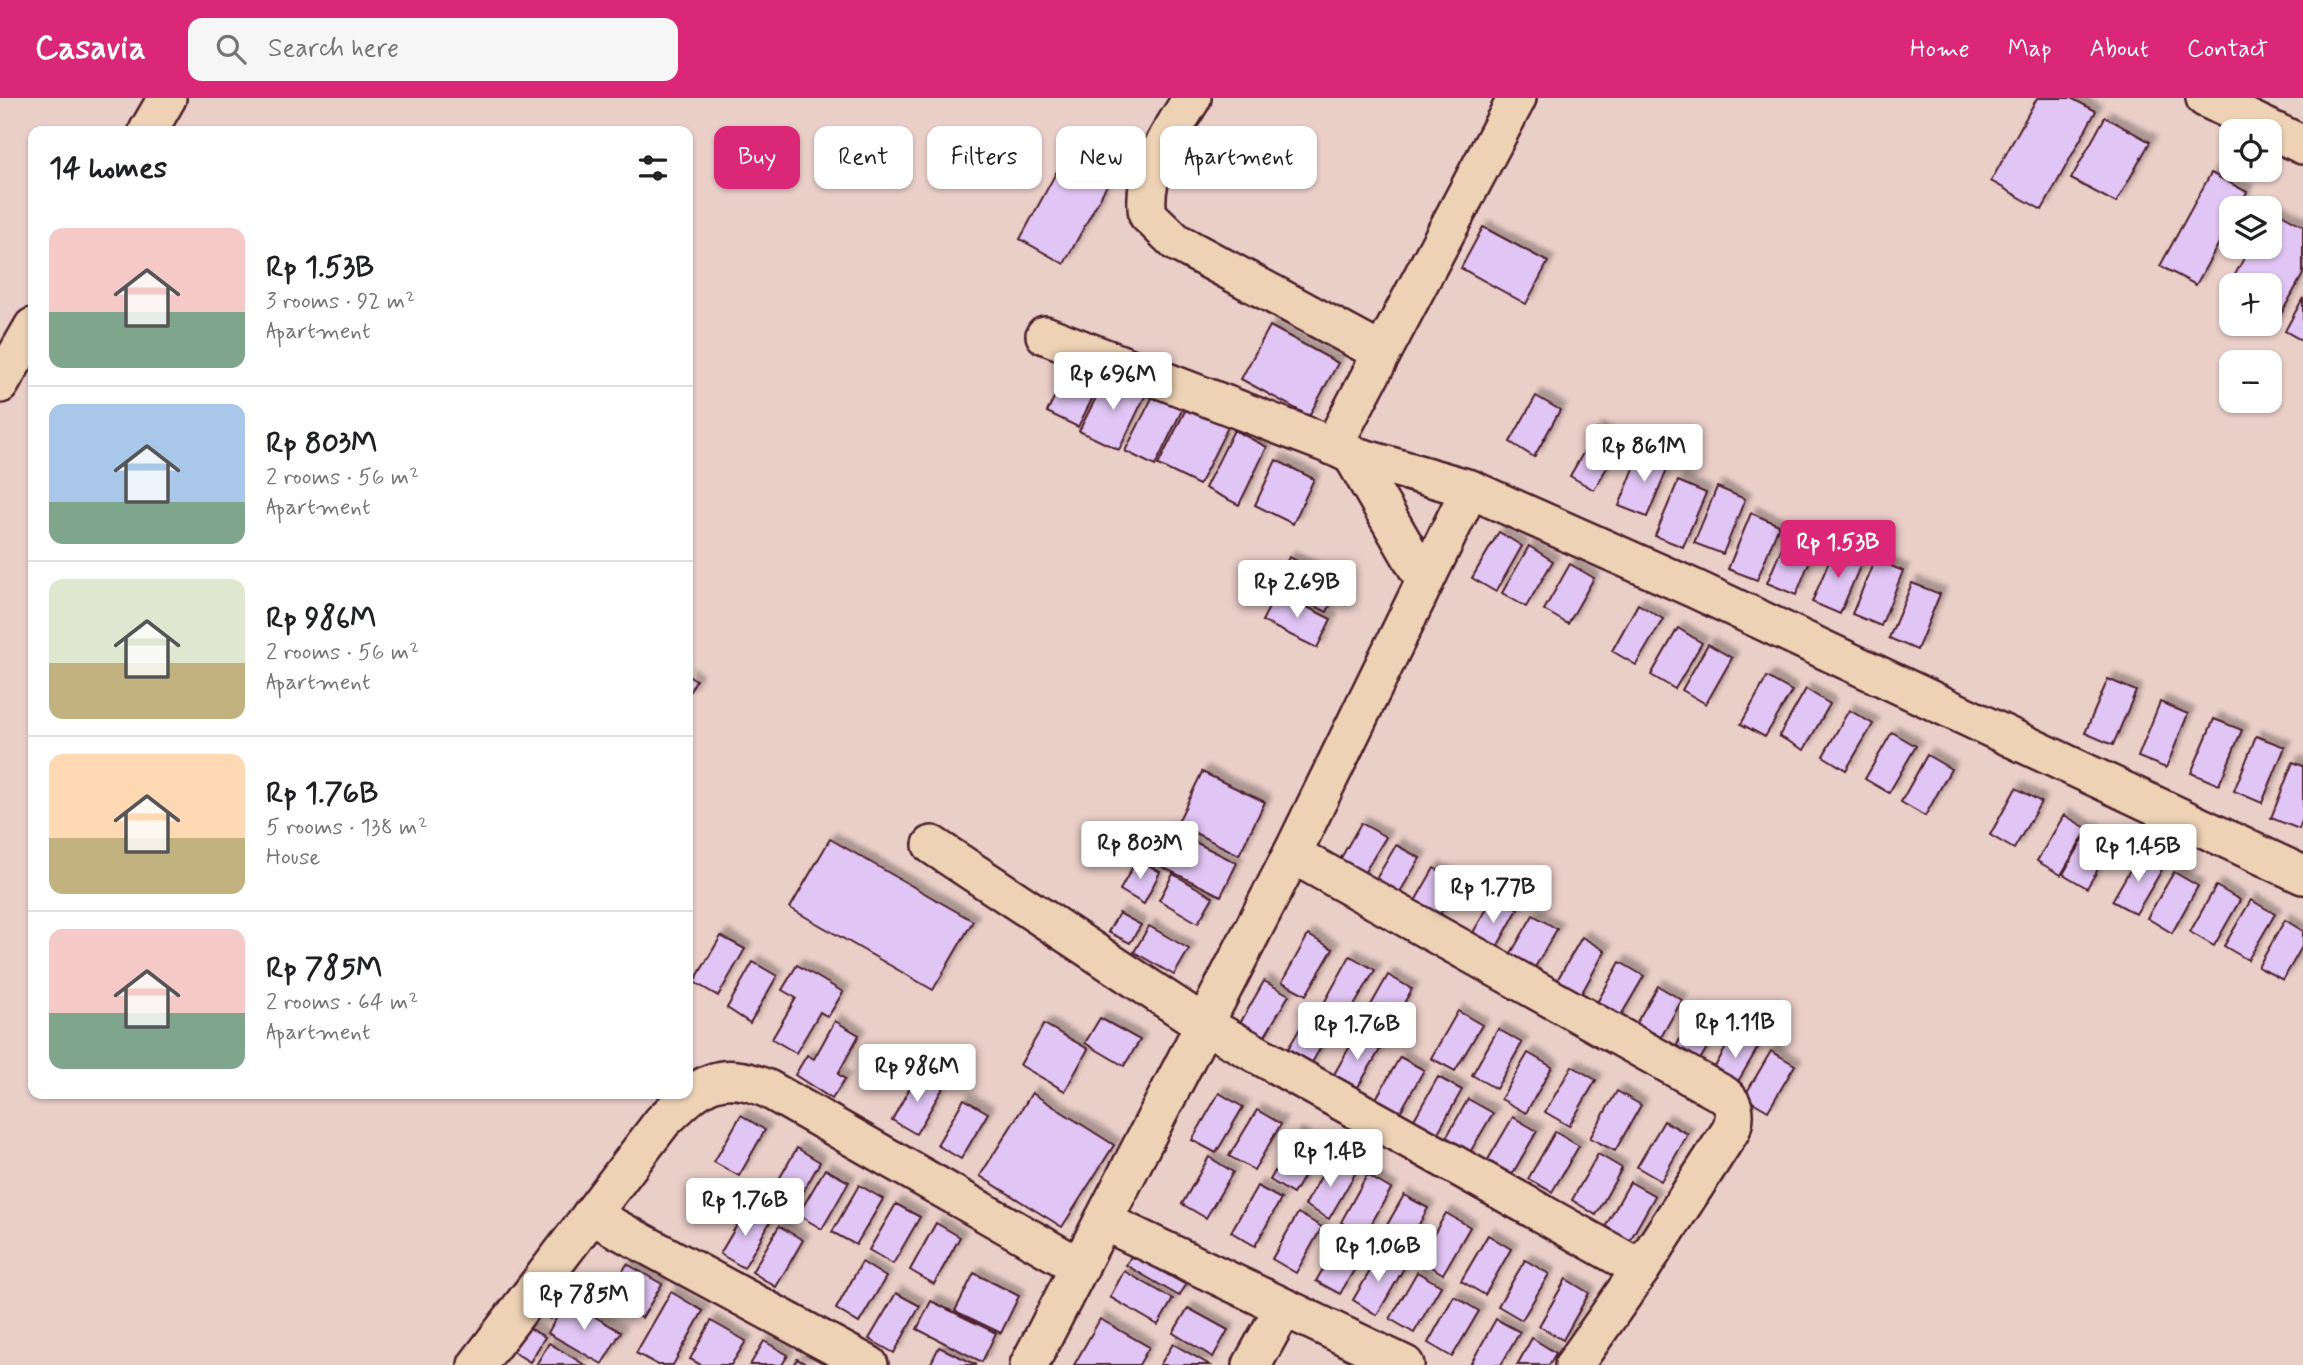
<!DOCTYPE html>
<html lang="en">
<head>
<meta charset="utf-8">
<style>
  body { margin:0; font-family:Mynerve,sans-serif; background:#f6f6f6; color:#202124; height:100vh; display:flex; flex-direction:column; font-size:26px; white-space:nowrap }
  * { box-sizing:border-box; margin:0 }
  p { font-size:23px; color:#757577 }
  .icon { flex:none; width:38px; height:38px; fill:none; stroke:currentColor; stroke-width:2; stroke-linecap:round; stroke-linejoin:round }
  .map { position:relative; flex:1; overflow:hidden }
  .side { position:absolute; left:28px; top:28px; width:665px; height:973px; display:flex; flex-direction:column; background:#fff; border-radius:14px; box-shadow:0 2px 5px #0004 }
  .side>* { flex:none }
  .guide { position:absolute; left:714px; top:28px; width:665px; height:63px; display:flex; gap:14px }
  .tools { position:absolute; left:2219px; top:21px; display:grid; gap:14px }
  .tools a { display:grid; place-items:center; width:63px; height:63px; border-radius:14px; background:#fff; box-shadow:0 2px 5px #0004; font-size:35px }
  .price { position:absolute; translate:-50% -60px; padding:0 16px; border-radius:7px; background:#fff; color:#222; font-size:23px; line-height:46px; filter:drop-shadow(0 2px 4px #0008) }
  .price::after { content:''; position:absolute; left:50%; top:42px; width:21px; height:16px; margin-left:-10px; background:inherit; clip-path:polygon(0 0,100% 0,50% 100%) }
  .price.active { background:#db2777; color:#fff }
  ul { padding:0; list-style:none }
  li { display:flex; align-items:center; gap:21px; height:175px; padding:0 21px }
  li+li { border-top:2px solid #e0e0e0 }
  li span { display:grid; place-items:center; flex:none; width:196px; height:140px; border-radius:14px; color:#555 }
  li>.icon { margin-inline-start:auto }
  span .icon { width:84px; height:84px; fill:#fffc; stroke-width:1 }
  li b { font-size:30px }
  h2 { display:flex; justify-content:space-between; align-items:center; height:84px; padding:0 21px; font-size:30px }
  .chip { padding:0 24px; border-radius:14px; background:#fff; box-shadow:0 2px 5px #0004; font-size:24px; line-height:63px }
  .chip.active { background:#db2777; color:#fff }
  header { display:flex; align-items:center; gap:42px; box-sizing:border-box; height:98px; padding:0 35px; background:#db2777; color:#fff }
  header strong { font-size:33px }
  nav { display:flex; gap:38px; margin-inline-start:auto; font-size:24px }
  .search { width:490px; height:63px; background:#f6f6f6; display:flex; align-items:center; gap:18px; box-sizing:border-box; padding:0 24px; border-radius:14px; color:#757577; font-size:26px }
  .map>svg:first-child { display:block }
  .building { fill:#e1c5f4; stroke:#4a1f2b; stroke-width:2; filter:url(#shadow) }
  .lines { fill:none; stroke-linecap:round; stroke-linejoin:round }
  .minor-casing { stroke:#4a1f2b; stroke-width:42 }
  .minor { stroke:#eed2b5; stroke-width:37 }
</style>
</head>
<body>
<header>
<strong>Casavia</strong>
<div class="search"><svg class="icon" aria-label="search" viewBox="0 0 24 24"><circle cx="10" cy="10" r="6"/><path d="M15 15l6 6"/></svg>Search here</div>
<nav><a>Home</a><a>Map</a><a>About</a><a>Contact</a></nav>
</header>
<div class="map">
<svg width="2303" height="1267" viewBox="0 0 2303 1267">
  <defs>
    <filter id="shadow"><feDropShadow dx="6" dy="-6" stdDeviation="2" flood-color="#0004"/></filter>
  </defs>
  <rect width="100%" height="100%" fill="#eacec8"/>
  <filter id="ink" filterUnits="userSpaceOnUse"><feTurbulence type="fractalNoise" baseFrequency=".0143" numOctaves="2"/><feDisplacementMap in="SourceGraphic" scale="14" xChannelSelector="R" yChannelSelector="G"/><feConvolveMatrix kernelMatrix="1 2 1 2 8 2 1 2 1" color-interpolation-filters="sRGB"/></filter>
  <g filter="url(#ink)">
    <g class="building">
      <polygon points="2037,0 2071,0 2096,13 2042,112 1991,83"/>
      <polygon points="2105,19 2150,44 2116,105 2071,81"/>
      <polygon points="1063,62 1107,87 1064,166 1020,141"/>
      <polygon points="2211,75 2247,94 2238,110 2231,110 2231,123 2196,187 2160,168"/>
      <polygon points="2271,110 2303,128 2303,176 2275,227 2270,224 2270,187 2231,187 2231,203 2223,199 2250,149 2270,149"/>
      <polygon points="1483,129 1548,164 1526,206 1461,170"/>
      <polygon points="2303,200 2303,243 2285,233"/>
      <polygon points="1270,228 1338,265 1309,318 1241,281"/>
      <polygon points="1068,271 1099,287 1078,329 1047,314"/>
      <polygon points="1108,276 1147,294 1119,352 1079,333"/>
      <polygon points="1154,296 1183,310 1155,368 1125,353"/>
      <polygon points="1536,298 1560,312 1534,359 1510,344"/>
      <polygon points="1191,301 1232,321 1199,387 1158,367"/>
      <polygon points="1597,331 1621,345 1594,392 1570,378"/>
      <polygon points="1234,332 1267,349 1239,407 1205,390"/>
      <polygon points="1641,353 1670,364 1647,419 1619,408"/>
      <polygon points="1276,362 1314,381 1293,426 1255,407"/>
      <polygon points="1678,383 1706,395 1683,449 1655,438"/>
      <polygon points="1717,389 1745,401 1723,456 1694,445"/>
      <polygon points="1751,415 1779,427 1757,482 1728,471"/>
      <polygon points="1790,430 1818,442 1796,497 1767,485"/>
      <polygon points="1499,434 1522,448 1496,494 1472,480"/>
      <polygon points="1529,448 1553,463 1526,509 1502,495"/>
      <polygon points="1835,449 1863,461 1840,516 1812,504"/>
      <polygon points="1289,459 1341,485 1327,514 1275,488"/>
      <polygon points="1875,461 1903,473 1881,528 1852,516"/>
      <polygon points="1570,466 1594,480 1568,526 1544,512"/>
      <polygon points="1912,485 1940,496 1917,552 1889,540"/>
      <polygon points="1277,494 1331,521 1317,550 1262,523"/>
      <polygon points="1638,506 1663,521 1636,567 1612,553"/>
      <polygon points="1678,530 1702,545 1675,591 1651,577"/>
      <polygon points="1708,546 1732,560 1706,606 1682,592"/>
      <polygon points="688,577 696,582 688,597"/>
      <polygon points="1767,579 1792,593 1765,639 1741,626"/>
      <polygon points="2108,581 2136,593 2113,647 2085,635"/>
      <polygon points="1806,591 1830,606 1804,652 1779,638"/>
      <polygon points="2160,604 2188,616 2166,670 2138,659"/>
      <polygon points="1849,612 1873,626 1846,672 1823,658"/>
      <polygon points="2214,621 2242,632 2219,687 2191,675"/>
      <polygon points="1892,634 1916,648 1889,695 1865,681"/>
      <polygon points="2256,638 2285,649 2262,705 2234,693"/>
      <polygon points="1927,657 1951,671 1925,718 1901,704"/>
      <polygon points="2293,664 2303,668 2303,720 2299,731 2271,720"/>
      <polygon points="1202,674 1265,704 1239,757 1177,726"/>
      <polygon points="2016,690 2041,704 2014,751 1990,737"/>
      <polygon points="2064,717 2088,731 2061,777 2037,763"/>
      <polygon points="1361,725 1386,739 1358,785 1334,772"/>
      <polygon points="1167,730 1237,765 1221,798 1150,763"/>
      <polygon points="2090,730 2114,744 2087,790 2063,776"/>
      <polygon points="830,741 973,823 933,892 790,810"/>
      <polygon points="1396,747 1420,760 1393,806 1369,793"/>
      <polygon points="2139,756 2163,770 2136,816 2112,803"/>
      <polygon points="1137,761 1160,774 1144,806 1120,792"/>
      <polygon points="1434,770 1458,784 1432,831 1407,817"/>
      <polygon points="2174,774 2198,788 2172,835 2147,820"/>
      <polygon points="1173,776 1213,799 1198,825 1159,802"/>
      <polygon points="2216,788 2240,802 2214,848 2190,834"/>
      <polygon points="1495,797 1518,811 1492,858 1468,843"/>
      <polygon points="2251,802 2275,816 2248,862 2224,848"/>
      <polygon points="1119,815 1141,827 1130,845 1108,834"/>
      <polygon points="1533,817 1557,831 1530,878 1506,864"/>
      <polygon points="2285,822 2303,833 2303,847 2283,882 2258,869"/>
      <polygon points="1149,828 1189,851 1174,877 1134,854"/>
      <polygon points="1308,837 1333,851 1306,897 1282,884"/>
      <polygon points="721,838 745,851 718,898 694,884"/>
      <polygon points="1582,839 1605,853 1579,900 1555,886"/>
      <polygon points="1350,858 1375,872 1348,918 1324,905"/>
      <polygon points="753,864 777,878 750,925 727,910"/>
      <polygon points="1620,864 1644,878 1617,924 1594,910"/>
      <polygon points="797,867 843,894 828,919 820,914 796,955 772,941 796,900 782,892"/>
      <polygon points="1388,877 1412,891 1386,937 1362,923"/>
      <polygon points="1264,883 1289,897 1262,943 1238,929"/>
      <polygon points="1658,888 1682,902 1656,948 1631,934"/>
      <polygon points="1458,913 1482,927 1455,973 1431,960"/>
      <polygon points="1696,913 1720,927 1693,974 1670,959"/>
      <polygon points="1309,915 1333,928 1306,975 1282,961"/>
      <polygon points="1100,920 1140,942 1124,968 1085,945"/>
      <polygon points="835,923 859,937 838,976 845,981 832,1001 795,977 807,957 814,961"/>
      <polygon points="1044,926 1088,951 1065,993 1020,967"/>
      <polygon points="1498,931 1522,945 1496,991 1472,977"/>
      <polygon points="1736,932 1760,946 1733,992 1709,979"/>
      <polygon points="1358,934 1382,948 1355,994 1332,980"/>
      <polygon points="1771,953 1795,967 1768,1013 1744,999"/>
      <polygon points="1528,955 1552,969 1526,1015 1501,1001"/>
      <polygon points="1400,959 1424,972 1398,1018 1374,1004"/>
      <polygon points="1572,968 1596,982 1569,1028 1545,1014"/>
      <polygon points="918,975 943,990 916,1036 892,1022"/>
      <polygon points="1438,979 1462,992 1436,1038 1412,1025"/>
      <polygon points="1617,993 1641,1007 1615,1053 1590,1040"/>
      <polygon points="1032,995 1114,1047 1062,1129 980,1078"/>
      <polygon points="1219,995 1243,1009 1216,1055 1192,1042"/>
      <polygon points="964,1001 988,1015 961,1061 937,1047"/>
      <polygon points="1468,1001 1493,1015 1466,1061 1442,1047"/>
      <polygon points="1257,1012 1281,1026 1254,1072 1229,1058"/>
      <polygon points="741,1017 765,1032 739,1078 714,1064"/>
      <polygon points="1513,1019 1537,1033 1510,1080 1486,1065"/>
      <polygon points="1664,1023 1688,1036 1661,1083 1637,1069"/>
      <polygon points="1555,1034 1579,1048 1552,1094 1528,1081"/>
      <polygon points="1296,1036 1320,1050 1293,1096 1270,1082"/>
      <polygon points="797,1050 820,1064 794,1110 770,1097"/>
      <polygon points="1598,1056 1622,1070 1596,1117 1572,1102"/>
      <polygon points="1209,1059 1233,1074 1206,1120 1182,1106"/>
      <polygon points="1331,1061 1356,1074 1329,1121 1305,1107"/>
      <polygon points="825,1071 849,1084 822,1131 798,1117"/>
      <polygon points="1367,1077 1391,1091 1365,1137 1341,1124"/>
      <polygon points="1630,1084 1655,1098 1629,1144 1604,1131"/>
      <polygon points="859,1087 883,1101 856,1147 832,1134"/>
      <polygon points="1257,1088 1281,1101 1255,1148 1231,1134"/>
      <polygon points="1404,1097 1428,1110 1402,1157 1378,1143"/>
      <polygon points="896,1106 920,1119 893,1166 869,1152"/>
      <polygon points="747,1110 770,1124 744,1170 720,1156"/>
      <polygon points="1298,1115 1322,1129 1296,1175 1272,1161"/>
      <polygon points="1446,1115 1470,1129 1443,1176 1419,1162"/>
      <polygon points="936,1125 960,1139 934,1186 910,1172"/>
      <polygon points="779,1128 803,1142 776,1189 752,1174"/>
      <polygon points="1343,1136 1367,1150 1340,1196 1316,1183"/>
      <polygon points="1488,1137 1511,1151 1485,1197 1461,1183"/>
      <polygon points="1380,1156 1404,1170 1377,1217 1353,1202"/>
      <polygon points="1132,1157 1186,1187 1179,1198 1126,1167"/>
      <polygon points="1525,1162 1549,1176 1522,1222 1498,1208"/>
      <polygon points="862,1164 886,1179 859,1225 836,1211"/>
      <polygon points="627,1166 662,1186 642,1220 607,1200"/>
      <polygon points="1124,1173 1173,1201 1158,1227 1110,1199"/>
      <polygon points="1417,1174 1441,1188 1414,1235 1390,1221"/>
      <polygon points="974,1175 1019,1198 1001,1235 955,1213"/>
      <polygon points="1566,1181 1589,1195 1563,1242 1539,1228"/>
      <polygon points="671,1194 703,1213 673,1267 658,1267 636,1255"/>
      <polygon points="551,1195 563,1203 550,1221 539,1213"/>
      <polygon points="896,1195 920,1208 894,1255 869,1241"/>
      <polygon points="1454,1198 1479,1213 1452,1259 1428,1245"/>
      <polygon points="566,1202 621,1234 602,1266 548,1235"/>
      <polygon points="931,1203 996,1235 982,1264 917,1231"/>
      <polygon points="1188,1210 1228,1232 1213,1259 1173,1235"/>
      <polygon points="1100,1221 1149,1249 1139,1267 1074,1267"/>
      <polygon points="1496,1221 1520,1234 1501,1267 1470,1267"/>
      <polygon points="711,1223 746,1243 731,1267 701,1267 690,1261"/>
      <polygon points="524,1227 545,1239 530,1264 509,1251"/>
      <polygon points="1532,1240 1556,1255 1549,1267 1517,1267"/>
      <polygon points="764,1243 788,1257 782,1267 750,1267"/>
      <polygon points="549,1245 585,1267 536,1267"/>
      <polygon points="1173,1246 1210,1267 1160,1267"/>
      <polygon points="939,1249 977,1267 930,1267"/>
      <polygon points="797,1261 808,1267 794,1267"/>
    </g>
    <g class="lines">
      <defs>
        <g id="minor">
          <path d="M1192,0C1171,35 1140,75 1148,117L1176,144L1382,255"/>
          <polyline points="2205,0 2303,47"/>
          <polyline points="148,33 167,0"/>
          <polyline points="1045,237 1333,348"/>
          <polyline points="0,286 33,229"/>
          <polyline points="1352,357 1425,483"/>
          <polyline points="1470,391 1695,491 2303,777"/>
          <polyline points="932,747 1205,927 1641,1171 1574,1267"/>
          <path d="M1292,756L1724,997C1736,1007 1736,1018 1731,1032L1641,1171"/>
          <polyline points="591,1117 869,1267"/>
          <polyline points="1103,1123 1292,756 1470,391 1352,357 1333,348 1517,0"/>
          <path d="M477,1267L662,1024C699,988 717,969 768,991L1080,1169"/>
          <polyline points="1029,1267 1103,1123 1405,1267"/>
          <polyline points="1252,1267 1283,1211"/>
        </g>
      </defs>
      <use href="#minor" class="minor-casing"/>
      <use href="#minor" class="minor"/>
    </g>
  </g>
</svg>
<div class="tools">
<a><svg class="icon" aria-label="locate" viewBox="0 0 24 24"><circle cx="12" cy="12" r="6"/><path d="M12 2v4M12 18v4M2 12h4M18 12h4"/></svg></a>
<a><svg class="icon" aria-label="layers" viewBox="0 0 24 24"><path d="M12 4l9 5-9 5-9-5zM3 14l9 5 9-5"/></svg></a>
<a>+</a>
<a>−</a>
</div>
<b class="price" style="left:1113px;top:314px">Rp 696M</b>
<b class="price" style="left:1644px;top:386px">Rp 861M</b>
<b class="price active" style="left:1838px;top:482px">Rp 1.53B</b>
<b class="price" style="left:1297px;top:522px">Rp 2.69B</b>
<b class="price" style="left:1140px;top:783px">Rp 803M</b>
<b class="price" style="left:2138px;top:786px">Rp 1.45B</b>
<b class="price" style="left:1493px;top:827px">Rp 1.77B</b>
<b class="price" style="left:1735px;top:962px">Rp 1.11B</b>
<b class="price" style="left:1357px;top:964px">Rp 1.76B</b>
<b class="price" style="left:917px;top:1006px">Rp 986M</b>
<b class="price" style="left:1330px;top:1091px">Rp 1.4B</b>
<b class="price" style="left:745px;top:1140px">Rp 1.76B</b>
<b class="price" style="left:1378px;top:1186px">Rp 1.06B</b>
<b class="price" style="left:584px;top:1234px">Rp 785M</b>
<div class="guide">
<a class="chip active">Buy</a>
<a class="chip">Rent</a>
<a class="chip">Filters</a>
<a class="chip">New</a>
<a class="chip">Apartment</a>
</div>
<section class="side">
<h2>14 homes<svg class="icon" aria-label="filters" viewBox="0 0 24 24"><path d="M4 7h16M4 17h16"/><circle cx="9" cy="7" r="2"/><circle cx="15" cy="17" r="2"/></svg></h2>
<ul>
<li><span style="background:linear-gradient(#f6c9c9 60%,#7fa58c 0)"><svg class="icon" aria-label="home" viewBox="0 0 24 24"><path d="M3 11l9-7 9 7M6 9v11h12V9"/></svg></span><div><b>Rp 1.53B</b><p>3 rooms · 92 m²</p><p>Apartment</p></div></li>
<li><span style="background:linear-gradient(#a9c7e8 70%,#7fa58c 0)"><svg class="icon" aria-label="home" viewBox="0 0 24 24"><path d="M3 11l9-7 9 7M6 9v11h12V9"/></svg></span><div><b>Rp 803M</b><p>2 rooms · 56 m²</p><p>Apartment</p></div></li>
<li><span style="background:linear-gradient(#dfe7d0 60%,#c2b280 0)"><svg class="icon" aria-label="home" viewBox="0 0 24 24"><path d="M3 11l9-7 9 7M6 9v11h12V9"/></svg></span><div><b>Rp 986M</b><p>2 rooms · 56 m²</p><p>Apartment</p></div></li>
<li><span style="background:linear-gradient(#ffd9b3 60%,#c2b280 0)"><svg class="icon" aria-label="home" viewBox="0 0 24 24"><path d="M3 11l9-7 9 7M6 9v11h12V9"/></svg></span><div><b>Rp 1.76B</b><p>5 rooms · 138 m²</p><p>House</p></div></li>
<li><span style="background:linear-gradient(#f6c9c9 60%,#7fa58c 0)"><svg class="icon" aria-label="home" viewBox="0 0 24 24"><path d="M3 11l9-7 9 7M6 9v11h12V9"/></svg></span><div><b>Rp 785M</b><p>2 rooms · 64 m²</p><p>Apartment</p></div></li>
</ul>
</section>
</div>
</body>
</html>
